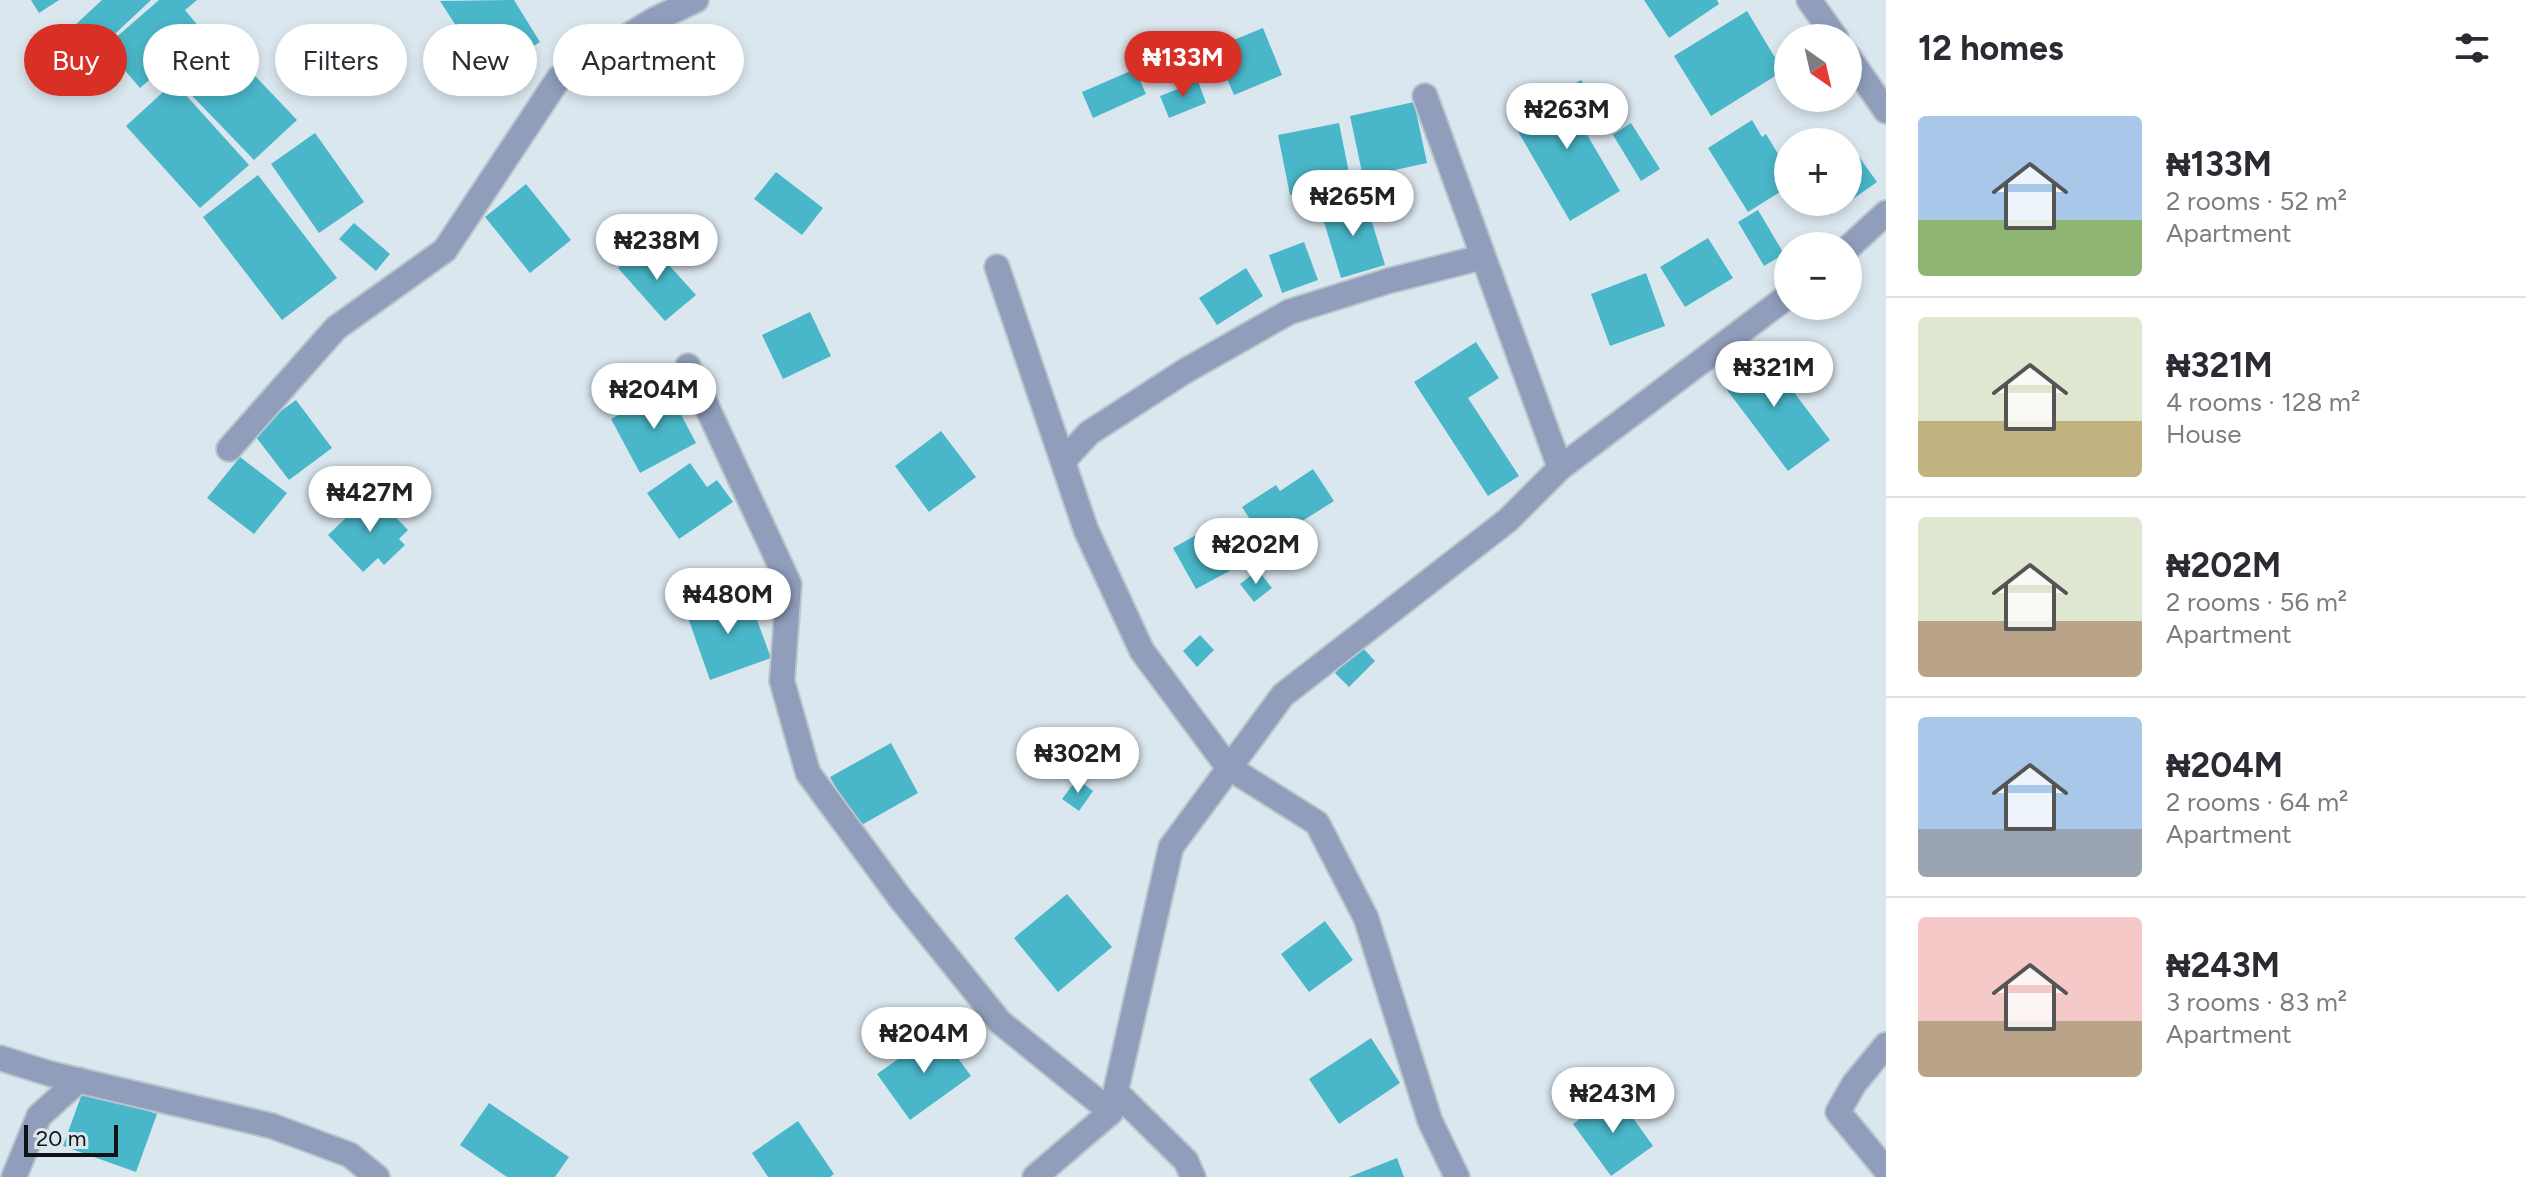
<!DOCTYPE html>
<html lang="en">
<head>
<meta charset="utf-8">
<style>
  body { margin:0; font-family:Figtree,sans-serif; background:#f7f7f7; color:#2b2b33; height:100vh; display:flex; flex-direction:column; font-size:30px; white-space:nowrap }
  * { box-sizing:border-box; margin:0 }
  p { font-size:26px; color:#7c7c81 }
  .icon { flex:none; width:44px; height:44px; fill:none; stroke:currentColor; stroke-width:2; stroke-linecap:round; stroke-linejoin:round }
  .map { position:relative; flex:1; overflow:hidden }
  .details { display:flex; flex-direction:column; background:#fff; width:640px }
  .details>* { flex:none }
  .hud { position:absolute; left:24px; top:24px; width:760px; height:72px; display:flex; gap:16px }
  .needle { width:52px; rotate:146deg }
  .buttons { position:absolute; left:1774px; top:24px; display:grid; gap:16px }
  .buttons a { display:grid; place-items:center; width:88px; height:88px; border-radius:50%; background:#fff; box-shadow:0 4px 12px #0003; font-size:40px }
  .scale { position:absolute; left:24px; bottom:20px; width:94px; box-sizing:border-box; padding-left:8px; border:4px solid #0f1315; border-top:0; font-size:22px; line-height:28px; white-space:nowrap; color:#0f1315; -webkit-text-stroke:6px #dbe7ef; paint-order:stroke }
  .price { position:absolute; translate:-50% -68px; padding:0 18px; border-radius:28px; background:#fff; color:#222; font-size:26px; line-height:52px; filter:drop-shadow(0 2px 4px #0008) }
  .price::after { content:''; position:absolute; left:50%; top:48px; width:24px; height:18px; margin-left:-12px; background:inherit; clip-path:polygon(0 0,100% 0,50% 100%) }
  .price.active { background:#d93025; color:#fff }
  ul { padding:0; list-style:none }
  li { display:flex; align-items:center; gap:24px; height:200px; padding:0 32px }
  li+li { border-top:2px solid #e1e1e2 }
  li span { display:grid; place-items:center; flex:none; width:224px; height:160px; border-radius:8px; color:#555 }
  li>.icon { margin-inline-start:auto }
  span .icon { width:96px; height:96px; fill:#fffc; stroke-width:1 }
  li b { font-size:34px }
  h2 { display:flex; justify-content:space-between; align-items:center; height:96px; padding:0 32px; font-size:34px }
  .chip { padding:0 28px; border-radius:36px; background:#fff; box-shadow:0 4px 12px #0003; font-size:28px; line-height:72px }
  .chip.active { background:#d93025; color:#fff }
  main { display:flex; flex:1; min-height:0 }
  .map>svg:first-child { display:block }
  .building { fill:#49b7c9 }
  .lines { fill:none; stroke-linecap:round; stroke-linejoin:round }
  .street-casing { stroke:#bac5cc; stroke-width:28 }
  .street { stroke:#909ebc; stroke-width:24 }
</style>
</head>
<body>
<main>
<div class="map">
<svg width="1886" height="1177" viewBox="0 0 1886 1177">
  <rect width="100%" height="100%" fill="#dbe7ef"/>
  <g class="building">
    <polygon points="31,0 59,0 39,13"/>
    <polygon points="102,0 151,0 82,65 59,40"/>
    <polygon points="159,0 197,0 185,10 204,33 140,88 105,47"/>
    <polygon points="514,0 540,42 488,75 440,1"/>
    <polygon points="1644,0 1717,0 1719,4 1669,38"/>
    <polygon points="1747,11 1783,71 1711,116 1674,56"/>
    <polygon points="1263,28 1282,75 1234,95 1214,48"/>
    <polygon points="219,38 297,120 254,160 176,79"/>
    <polygon points="1135,69 1146,94 1093,118 1082,92"/>
    <polygon points="1581,80 1598,110 1579,121 1620,191 1570,221 1512,121"/>
    <polygon points="1198,81 1206,103 1169,118 1160,96"/>
    <polygon points="174,82 249,165 200,208 126,126"/>
    <polygon points="1414,102 1427,163 1363,177 1350,116"/>
    <polygon points="1752,120 1762,137 1766,134 1787,169 1781,172 1788,187 1748,212 1708,148"/>
    <polygon points="1339,123 1351,183 1290,195 1278,135"/>
    <polygon points="1631,123 1660,169 1641,181 1613,135"/>
    <polygon points="315,133 364,202 319,233 271,164"/>
    <polygon points="1852,147 1877,182 1830,215 1821,202 1848,202 1848,150"/>
    <polygon points="776,172 823,208 802,235 754,199"/>
    <polygon points="258,175 337,278 282,320 203,217"/>
    <polygon points="526,184 571,240 530,273 485,217"/>
    <polygon points="1365,199 1385,265 1341,278 1321,212"/>
    <polygon points="1758,210 1784,254 1764,266 1738,222"/>
    <polygon points="354,223 390,254 376,271 339,239"/>
    <polygon points="1708,238 1733,278 1685,307 1660,267"/>
    <polygon points="648,242 696,295 665,321 618,268"/>
    <polygon points="1304,242 1318,280 1282,293 1269,255"/>
    <polygon points="1246,268 1263,296 1217,325 1199,298"/>
    <polygon points="1646,273 1665,326 1610,346 1591,294"/>
    <polygon points="810,312 831,356 783,379 762,335"/>
    <polygon points="1476,342 1499,378 1468,398 1519,476 1488,496 1414,382"/>
    <polygon points="1759,346 1830,440 1788,471 1718,378"/>
    <polygon points="667,388 696,443 640,473 611,419"/>
    <polygon points="296,400 332,448 289,480 252,432"/>
    <polygon points="941,431 976,477 929,512 895,466"/>
    <polygon points="240,457 287,493 254,534 207,498"/>
    <polygon points="690,463 707,487 717,480 733,502 679,539 647,493"/>
    <polygon points="1313,469 1334,501 1266,544 1242,507 1276,485 1280,491"/>
    <polygon points="372,493 408,530 399,539 405,545 384,565 378,558 363,572 328,535"/>
    <polygon points="1223,520 1246,562 1196,589 1173,548"/>
    <polygon points="1258,570 1272,588 1254,602 1240,584"/>
    <polygon points="737,594 740,604 750,601 771,658 710,680 686,612"/>
    <polygon points="1200,635 1214,650 1197,667 1183,651"/>
    <polygon points="1361,646 1375,661 1349,687 1335,673"/>
    <polygon points="891,743 918,793 858,827 830,777"/>
    <polygon points="1077,779 1093,791 1079,811 1062,799"/>
    <polygon points="1067,894 1112,947 1058,992 1014,938"/>
    <polygon points="1325,921 1353,960 1309,992 1281,954"/>
    <polygon points="938,1031 971,1076 910,1120 877,1074"/>
    <polygon points="1371,1038 1400,1083 1339,1124 1309,1079"/>
    <polygon points="84,1088 157,1114 136,1172 63,1146"/>
    <polygon points="1615,1093 1653,1146 1611,1176 1573,1124"/>
    <polygon points="489,1103 569,1157 555,1177 507,1177 460,1145"/>
    <polygon points="798,1121 834,1174 830,1177 768,1177 752,1153"/>
    <polygon points="1397,1158 1404,1177 1349,1177"/>
  </g>
  <g class="lines">
    <defs>
      <g id="street">
        <polyline points="1809,0 1836,38"/>
        <polyline points="1848,56 1886,111"/>
        <polyline points="1425,96 1560,468"/>
        <polyline points="1848,248 1886,213"/>
        <polyline points="997,267 1086,530 1142,651 1228,767 1317,823 1366,918 1430,1121 1457,1177"/>
        <polyline points="688,366 789,584 782,681 808,773 900,898 1000,1022 1111,1112"/>
        <polyline points="229,449 336,328 445,250 559,78 654,20 696,0"/>
        <polyline points="1063,461 1089,433 1185,371 1289,312 1388,281 1483,257"/>
        <polyline points="1886,1045 1854,1084 1838,1112 1886,1170"/>
        <polyline points="0,1058 51,1074 272,1126 350,1155 377,1177"/>
        <polyline points="1116,1092 1186,1161 1193,1177"/>
        <polyline points="14,1177 39,1116 79,1080"/>
        <polyline points="1035,1177 1111,1112 1171,847 1283,695 1508,520 1560,468 1788,296"/>
      </g>
    </defs>
    <use href="#street" class="street-casing"/>
    <use href="#street" class="street"/>
  </g>
</svg>
<div class="buttons">
<a><svg class="needle" viewBox="-14 -14 28 28"><path d="M0-13l5 13h-10z" fill="#e53935"/><path d="M0 13l5-13h-10z" fill="#7c7c81"/></svg></a>
<a>+</a>
<a>−</a>
</div>
<div class="scale">20 m</div>
<b class="price active" style="left:1183px;top:99px">₦133M</b>
<b class="price" style="left:1567px;top:151px">₦263M</b>
<b class="price" style="left:1353px;top:238px">₦265M</b>
<b class="price" style="left:657px;top:282px">₦238M</b>
<b class="price" style="left:1774px;top:409px">₦321M</b>
<b class="price" style="left:654px;top:431px">₦204M</b>
<b class="price" style="left:370px;top:534px">₦427M</b>
<b class="price" style="left:1256px;top:586px">₦202M</b>
<b class="price" style="left:728px;top:636px">₦480M</b>
<b class="price" style="left:1078px;top:795px">₦302M</b>
<b class="price" style="left:924px;top:1075px">₦204M</b>
<b class="price" style="left:1613px;top:1135px">₦243M</b>
<div class="hud">
<a class="chip active">Buy</a>
<a class="chip">Rent</a>
<a class="chip">Filters</a>
<a class="chip">New</a>
<a class="chip">Apartment</a>
</div>
</div>
<section class="details">
<h2>12 homes<svg class="icon" aria-label="filters" viewBox="0 0 24 24"><path d="M4 7h16M4 17h16"/><circle cx="9" cy="7" r="2"/><circle cx="15" cy="17" r="2"/></svg></h2>
<ul>
<li><span style="background:linear-gradient(#a9c7e8 65%,#8fb573 0)"><svg class="icon" aria-label="home" viewBox="0 0 24 24"><path d="M3 11l9-7 9 7M6 9v11h12V9"/></svg></span><div><b>₦133M</b><p>2 rooms · 52 m²</p><p>Apartment</p></div></li>
<li><span style="background:linear-gradient(#dfe7d0 65%,#c2b280 0)"><svg class="icon" aria-label="home" viewBox="0 0 24 24"><path d="M3 11l9-7 9 7M6 9v11h12V9"/></svg></span><div><b>₦321M</b><p>4 rooms · 128 m²</p><p>House</p></div></li>
<li><span style="background:linear-gradient(#dfe7d0 65%,#b9a48a 0)"><svg class="icon" aria-label="home" viewBox="0 0 24 24"><path d="M3 11l9-7 9 7M6 9v11h12V9"/></svg></span><div><b>₦202M</b><p>2 rooms · 56 m²</p><p>Apartment</p></div></li>
<li><span style="background:linear-gradient(#a9c7e8 70%,#9aa5b1 0)"><svg class="icon" aria-label="home" viewBox="0 0 24 24"><path d="M3 11l9-7 9 7M6 9v11h12V9"/></svg></span><div><b>₦204M</b><p>2 rooms · 64 m²</p><p>Apartment</p></div></li>
<li><span style="background:linear-gradient(#f6c9c9 65%,#b9a48a 0)"><svg class="icon" aria-label="home" viewBox="0 0 24 24"><path d="M3 11l9-7 9 7M6 9v11h12V9"/></svg></span><div><b>₦243M</b><p>3 rooms · 83 m²</p><p>Apartment</p></div></li>
</ul>
</section>
</main>
</body>
</html>
